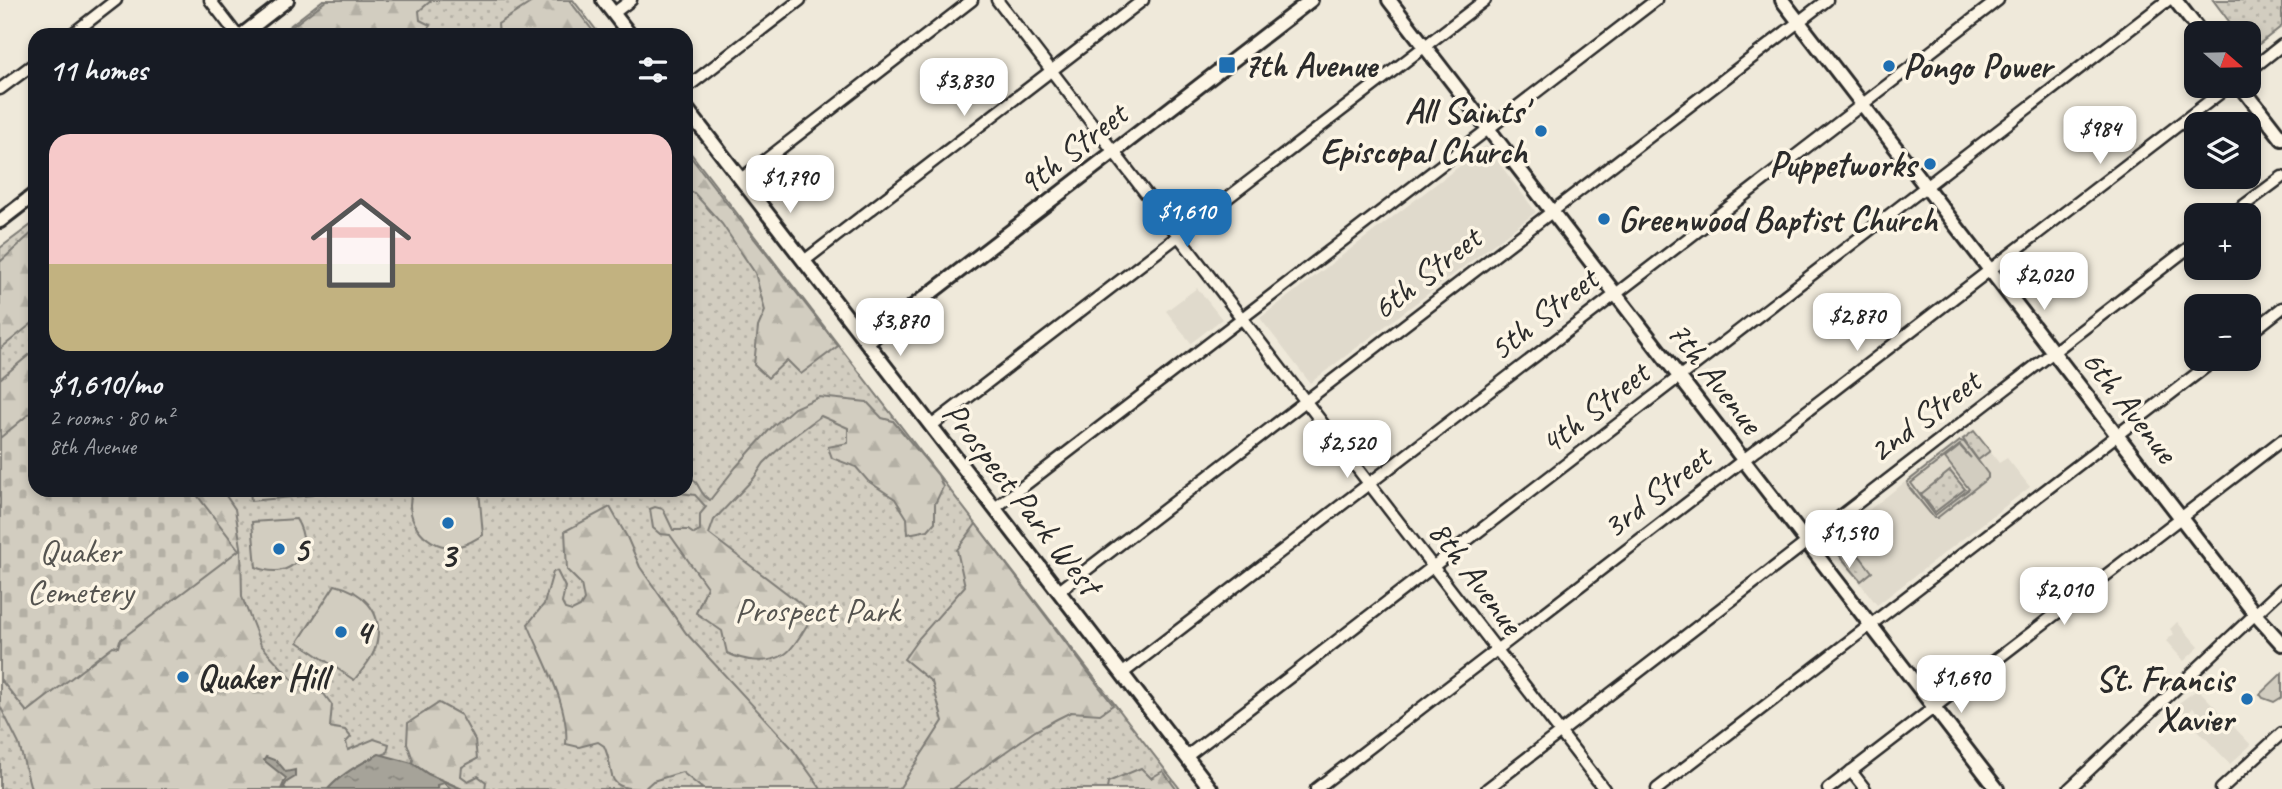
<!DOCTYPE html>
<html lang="en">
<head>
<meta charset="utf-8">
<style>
  body { margin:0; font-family:Caveat,sans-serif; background:#242831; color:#f1f3f6; height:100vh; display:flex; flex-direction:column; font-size:26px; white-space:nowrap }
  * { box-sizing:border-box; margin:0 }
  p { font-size:23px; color:#9ea1a6 }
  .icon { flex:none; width:38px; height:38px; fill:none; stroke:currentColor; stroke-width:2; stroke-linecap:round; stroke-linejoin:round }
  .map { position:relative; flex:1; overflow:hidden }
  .sheet { position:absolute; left:28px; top:28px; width:665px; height:469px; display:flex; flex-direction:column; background:#171b24; border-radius:21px; box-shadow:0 4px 10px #0003 }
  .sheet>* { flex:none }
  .needle { width:46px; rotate:110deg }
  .fabs { position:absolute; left:2184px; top:21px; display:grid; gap:14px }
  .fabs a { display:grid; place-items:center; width:77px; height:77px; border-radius:14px; background:#171b24; box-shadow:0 4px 10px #0003; font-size:35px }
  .price { position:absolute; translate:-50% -60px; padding:0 16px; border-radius:14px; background:#fff; color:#222; font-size:23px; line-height:46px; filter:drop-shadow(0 2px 4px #0008) }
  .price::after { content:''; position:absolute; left:50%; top:42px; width:21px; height:16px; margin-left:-10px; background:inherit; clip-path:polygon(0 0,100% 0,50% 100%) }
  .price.on { background:#1f6fb2; color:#fff }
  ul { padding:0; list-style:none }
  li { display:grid; align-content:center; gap:14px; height:371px; padding:0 21px }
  li span { display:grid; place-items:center; height:217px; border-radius:21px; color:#555 }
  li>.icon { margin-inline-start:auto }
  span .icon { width:126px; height:126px; fill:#fffc; stroke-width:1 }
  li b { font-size:30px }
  h2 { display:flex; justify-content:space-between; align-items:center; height:84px; padding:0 21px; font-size:30px }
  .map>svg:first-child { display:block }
  .built { fill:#e0dacc }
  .grass { fill:url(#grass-dots); stroke:#7e7c76; stroke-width:2 }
  .forest { fill:url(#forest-firs); stroke:#7e7c76; stroke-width:2 }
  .cemetery { fill:url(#cemetery-stones); stroke:#7e7c76; stroke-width:2 }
  .garden { fill:#d2cdc0; stroke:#7e7c76; stroke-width:2; fill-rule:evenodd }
  .water { fill:url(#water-ripples); stroke:#75736d; stroke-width:2 }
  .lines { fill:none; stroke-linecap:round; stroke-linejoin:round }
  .minor-casing { stroke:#2b2b2b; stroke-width:15 }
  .tertiary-casing { stroke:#2b2b2b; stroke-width:18 }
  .minor { stroke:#fcf5e5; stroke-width:10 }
  .tertiary { stroke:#fcf5e5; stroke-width:12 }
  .poi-dot { fill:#1f6fb2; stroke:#fcf5e5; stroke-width:2.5 }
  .labels { text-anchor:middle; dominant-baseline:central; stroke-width:7; stroke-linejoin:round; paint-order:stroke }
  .poi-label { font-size:35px; font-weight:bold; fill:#2b2b2b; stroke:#fcf5e5; text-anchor:start }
  .street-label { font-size:35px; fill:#2b2b2b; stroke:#fcf5e5 }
  .park-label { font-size:35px; fill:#555450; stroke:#fcf5e5 }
</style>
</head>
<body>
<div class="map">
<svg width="2282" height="789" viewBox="0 0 2282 789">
  <defs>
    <pattern id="grass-dots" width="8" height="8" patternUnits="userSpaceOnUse" patternTransform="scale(1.75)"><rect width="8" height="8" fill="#d2cdc0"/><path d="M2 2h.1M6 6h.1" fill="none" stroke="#b4b0a5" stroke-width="1.8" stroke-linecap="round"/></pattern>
    <pattern id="forest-firs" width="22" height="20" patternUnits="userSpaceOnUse" patternTransform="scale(1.75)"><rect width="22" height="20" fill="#d2cdc0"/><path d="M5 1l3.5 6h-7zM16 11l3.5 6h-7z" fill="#b4b0a5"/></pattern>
    <pattern id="cemetery-stones" width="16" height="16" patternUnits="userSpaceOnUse" patternTransform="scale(1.75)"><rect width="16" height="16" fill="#d2cdc0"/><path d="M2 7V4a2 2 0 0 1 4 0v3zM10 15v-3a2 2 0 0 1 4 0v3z" fill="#b4b0a5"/></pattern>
    <pattern id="water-ripples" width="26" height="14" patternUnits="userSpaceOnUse" patternTransform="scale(1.75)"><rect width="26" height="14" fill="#a6a399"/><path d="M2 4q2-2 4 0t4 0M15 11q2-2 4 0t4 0" fill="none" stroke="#87857d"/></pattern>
  </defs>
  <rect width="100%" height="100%" fill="#efe9da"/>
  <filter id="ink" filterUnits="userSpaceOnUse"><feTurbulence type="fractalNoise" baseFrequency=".0143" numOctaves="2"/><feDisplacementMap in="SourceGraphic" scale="14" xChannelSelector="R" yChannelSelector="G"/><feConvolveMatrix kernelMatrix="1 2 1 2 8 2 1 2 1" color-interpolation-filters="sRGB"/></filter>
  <g filter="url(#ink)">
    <g class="built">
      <polygon points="1486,146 1536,212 1310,383 1260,318"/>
      <polygon points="1197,288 1222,319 1191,343 1166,311"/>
      <polygon points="1973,429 1999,463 2007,458 2030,487 1877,605 1828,542"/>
      <polygon points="2177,622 2199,647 2184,661 2166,641 2174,634 2170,629"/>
      <polygon points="2198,689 2251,745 2230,764 2198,730 2202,727 2198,722 2200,720 2196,716 2198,713 2193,708 2186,716 2176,705"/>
    </g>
    <g class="grass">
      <polygon points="323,0 573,0 600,35 278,35"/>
      <polygon points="2213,0 2282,0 2282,26 2254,48 2249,41 2249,33 2243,33 2237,26 2234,28"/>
      <polygon points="686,147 1180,789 0,789 0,679 193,490 686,490"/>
      <polygon points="35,222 35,409 0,438 0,248"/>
      <polygon points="1974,431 1990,451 1978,460 1963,439"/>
      <polygon points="1950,471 1965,489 1935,512 1921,494"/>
      <polygon points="1839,536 1841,539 1845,537 1872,572 1861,581 1829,543"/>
    </g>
    <g class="forest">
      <path d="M327,0H432L419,11L420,20L430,25L428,31C415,31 406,37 394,31L388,35H281Z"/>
      <polygon points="531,0 569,0 596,35 499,35 498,24 532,2"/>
      <polygon points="686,151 838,346 801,374 787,360 768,378 754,365 758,327 765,311 755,273 722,224 694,193 686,191"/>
      <polygon points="35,230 35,321 0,349 0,262"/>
      <path d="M35,350V490H222L235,509L241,547L242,597L261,645L298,686L324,694L332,705L330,727L345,730L351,737L346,742L348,750L374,739L389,744L387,753C366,760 343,772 328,789H31L19,744L0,706V379Z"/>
      <path d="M819,397L867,402L882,418L893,421L938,475L943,487L935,504V522L928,530L908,534L907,518L895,499L868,481L856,467L832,458L828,447L848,443V428L821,416L786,442L764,463L754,478L714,520L709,534L814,614C807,624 795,648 785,654C768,665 744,661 727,653L722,631L696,613L707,587L670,535L660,534L653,528L650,509L655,507L663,509L673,530H688L694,534L700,531V514L706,507L695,495L681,493L680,490H686V474C702,483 698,494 710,500L736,467L772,427L794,408Z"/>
      <path d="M610,507L627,537L640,567L686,633L791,747L821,789H703L682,772L653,781L644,789C601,789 617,774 604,746L598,742L579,747L566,744C570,706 542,659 528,624L544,604L553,572L557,571L565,587L562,603L565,609L572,611L580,607L584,600L581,584L567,570L565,531Z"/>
      <polygon points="976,524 1113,705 1100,714 1071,712 1057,719 1035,731 953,789 899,789 943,721 932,682 904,659 919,638 965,586 957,550"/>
      <polygon points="439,703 461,715 475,740 477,759 462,767 461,776 468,781 478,776 486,782 485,789 462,789 428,774 412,763 413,760 407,743 408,723"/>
      <polygon points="1141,768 1151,778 1163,771 1176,789 1107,789 1108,782"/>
    </g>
    <polygon class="cemetery" points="35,409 35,490 193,490 239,550 120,640 118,647 113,646 27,712 0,679 0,438"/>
    <g class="garden">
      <path d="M1960,441L1964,442L1988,474V478L1937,518H1934L1908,486L1907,482ZM1960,445L1971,458L1960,446L1945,458L1969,489L1935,515L1911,483Z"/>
      <polygon points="250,490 314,490 312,495 251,501"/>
      <path d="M413,490H479L483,535C472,541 464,547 451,547C423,546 402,516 413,490Z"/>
      <path d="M296,519C316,552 292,582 256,567L252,522Z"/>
      <path d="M335,585C362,591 383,611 377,641C375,656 363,669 354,680L298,642Z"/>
      <polygon points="2282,673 2282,697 2274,702 2263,698 2260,694"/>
    </g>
    <g class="water">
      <path d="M379,754L412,763L428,774L462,789H451L444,783L437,785V789H328C343,773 360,764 379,754Z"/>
      <polygon points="266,757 277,761 286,772 295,770 295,777 287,782 284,787 286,789 281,789 286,778 266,762 264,760"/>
    </g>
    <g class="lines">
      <defs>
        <g id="minor">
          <polyline points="210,0 237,35"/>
          <polyline points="997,0 1604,789"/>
          <polyline points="614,13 631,0"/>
          <polyline points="71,35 116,0"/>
          <polyline points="2249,71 2282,45"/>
          <polyline points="686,88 800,0"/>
          <polyline points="0,89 35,63"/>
          <polyline points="741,179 972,0"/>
          <polyline points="2231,215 2282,177"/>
          <polyline points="804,261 1143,0"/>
          <polyline points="2249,334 2282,308"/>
          <polyline points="931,426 1485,0"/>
          <polyline points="995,508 1656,0"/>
          <polyline points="1059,591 1827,0"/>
          <polyline points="1123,673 1998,0"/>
          <polyline points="1186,757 2168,0"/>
          <polyline points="1851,771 1865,789"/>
          <polyline points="1316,789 2229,86"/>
          <polyline points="1487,789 2196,242"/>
          <polyline points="1657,789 2216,359"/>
          <polyline points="1828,789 2282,440"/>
          <polyline points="2069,789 2282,589"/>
          <polyline points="2221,789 2282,733"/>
        </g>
        <g id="tertiary">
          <polyline points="603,0 630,35"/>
          <polyline points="1389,0 1997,789"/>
          <polyline points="1782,0 2255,614 2282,644"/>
          <polyline points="2175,0 2201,33"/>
          <polyline points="242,35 287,0"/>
          <polyline points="2241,86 2282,139"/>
          <polyline points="686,108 1211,789"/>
          <polyline points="0,221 35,194"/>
          <polyline points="867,342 1311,0"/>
        </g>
      </defs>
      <use href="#minor" class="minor-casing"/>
      <use href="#tertiary" class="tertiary-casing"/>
      <use href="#minor" class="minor"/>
      <use href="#tertiary" class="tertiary"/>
    </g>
  </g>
  <g class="poi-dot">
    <rect x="1218" y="56" width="18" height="18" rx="3.5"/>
    <circle cx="1889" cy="66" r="7"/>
    <circle cx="1541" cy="131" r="7"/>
    <circle cx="1930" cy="164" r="7"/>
    <circle cx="1604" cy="219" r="7"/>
    <circle cx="448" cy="523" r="7"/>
    <circle cx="279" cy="549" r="7"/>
    <circle cx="341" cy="632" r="7"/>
    <circle cx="183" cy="677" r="7"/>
    <circle cx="2247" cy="699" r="7"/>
  </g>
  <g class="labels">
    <g class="poi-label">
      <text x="1243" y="65">7th Avenue</text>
      <text x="1903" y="66">Pongo Power</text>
      <text x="1527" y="111" text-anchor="end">All Saints'<tspan x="1527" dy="40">Episcopal Church</tspan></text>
      <text x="1916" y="164" text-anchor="end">Puppetworks</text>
      <text x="1618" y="219">Greenwood Baptist Church</text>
      <text x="293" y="549">5</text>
      <text x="448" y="555" text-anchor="middle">3</text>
      <text x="355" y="632">4</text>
      <text x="197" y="677">Quaker Hill</text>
      <text x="2233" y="679" text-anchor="end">St. Francis<tspan x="2233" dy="40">Xavier</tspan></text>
    </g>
    <g class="street-label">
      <text transform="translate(1072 149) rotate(-38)">9th Street</text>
      <text transform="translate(1426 273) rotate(-38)">6th Street</text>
      <text transform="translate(1543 314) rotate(-38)">5th Street</text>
      <text transform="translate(1715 377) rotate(52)">7th Avenue</text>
      <text transform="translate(2130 406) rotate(52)">6th Avenue</text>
      <text transform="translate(1594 408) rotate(-38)">4th Street</text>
      <text transform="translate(1924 416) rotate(-37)">2nd Street</text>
      <text transform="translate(1656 492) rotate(-38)">3rd Street</text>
      <text transform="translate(1022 498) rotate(52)">Prospect Park West</text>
      <text transform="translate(1476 577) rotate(53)">8th Avenue</text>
    </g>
    <g class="park-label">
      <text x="80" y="551">Quaker<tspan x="80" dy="40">Cemetery</tspan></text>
      <text x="817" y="610">Prospect Park</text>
    </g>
  </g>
</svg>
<div class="fabs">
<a><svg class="needle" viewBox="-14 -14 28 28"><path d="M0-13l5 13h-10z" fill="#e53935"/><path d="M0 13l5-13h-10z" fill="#9ea1a6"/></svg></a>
<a><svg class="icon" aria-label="layers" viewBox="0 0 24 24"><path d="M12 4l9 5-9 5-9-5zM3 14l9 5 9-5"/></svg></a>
<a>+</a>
<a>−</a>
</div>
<b class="price" style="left:964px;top:118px">$3,830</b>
<b class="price" style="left:2100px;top:166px">$984</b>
<b class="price" style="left:790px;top:215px">$1,790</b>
<b class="price on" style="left:1187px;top:249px">$1,610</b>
<b class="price" style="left:2044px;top:312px">$2,020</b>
<b class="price" style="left:1857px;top:353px">$2,870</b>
<b class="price" style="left:900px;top:358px">$3,870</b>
<b class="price" style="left:1347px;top:480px">$2,520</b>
<b class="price" style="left:1849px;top:570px">$1,590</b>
<b class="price" style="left:2064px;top:627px">$2,010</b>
<b class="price" style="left:1961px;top:715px">$1,690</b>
<section class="sheet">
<h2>11 homes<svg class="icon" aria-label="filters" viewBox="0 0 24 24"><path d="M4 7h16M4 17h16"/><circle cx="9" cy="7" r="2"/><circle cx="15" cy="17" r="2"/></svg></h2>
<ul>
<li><span style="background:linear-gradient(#f6c9c9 60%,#c2b280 0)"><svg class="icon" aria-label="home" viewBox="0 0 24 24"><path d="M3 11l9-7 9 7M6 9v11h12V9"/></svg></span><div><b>$1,610/mo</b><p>2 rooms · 80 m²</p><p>8th Avenue</p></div></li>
</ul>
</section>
</div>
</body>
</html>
